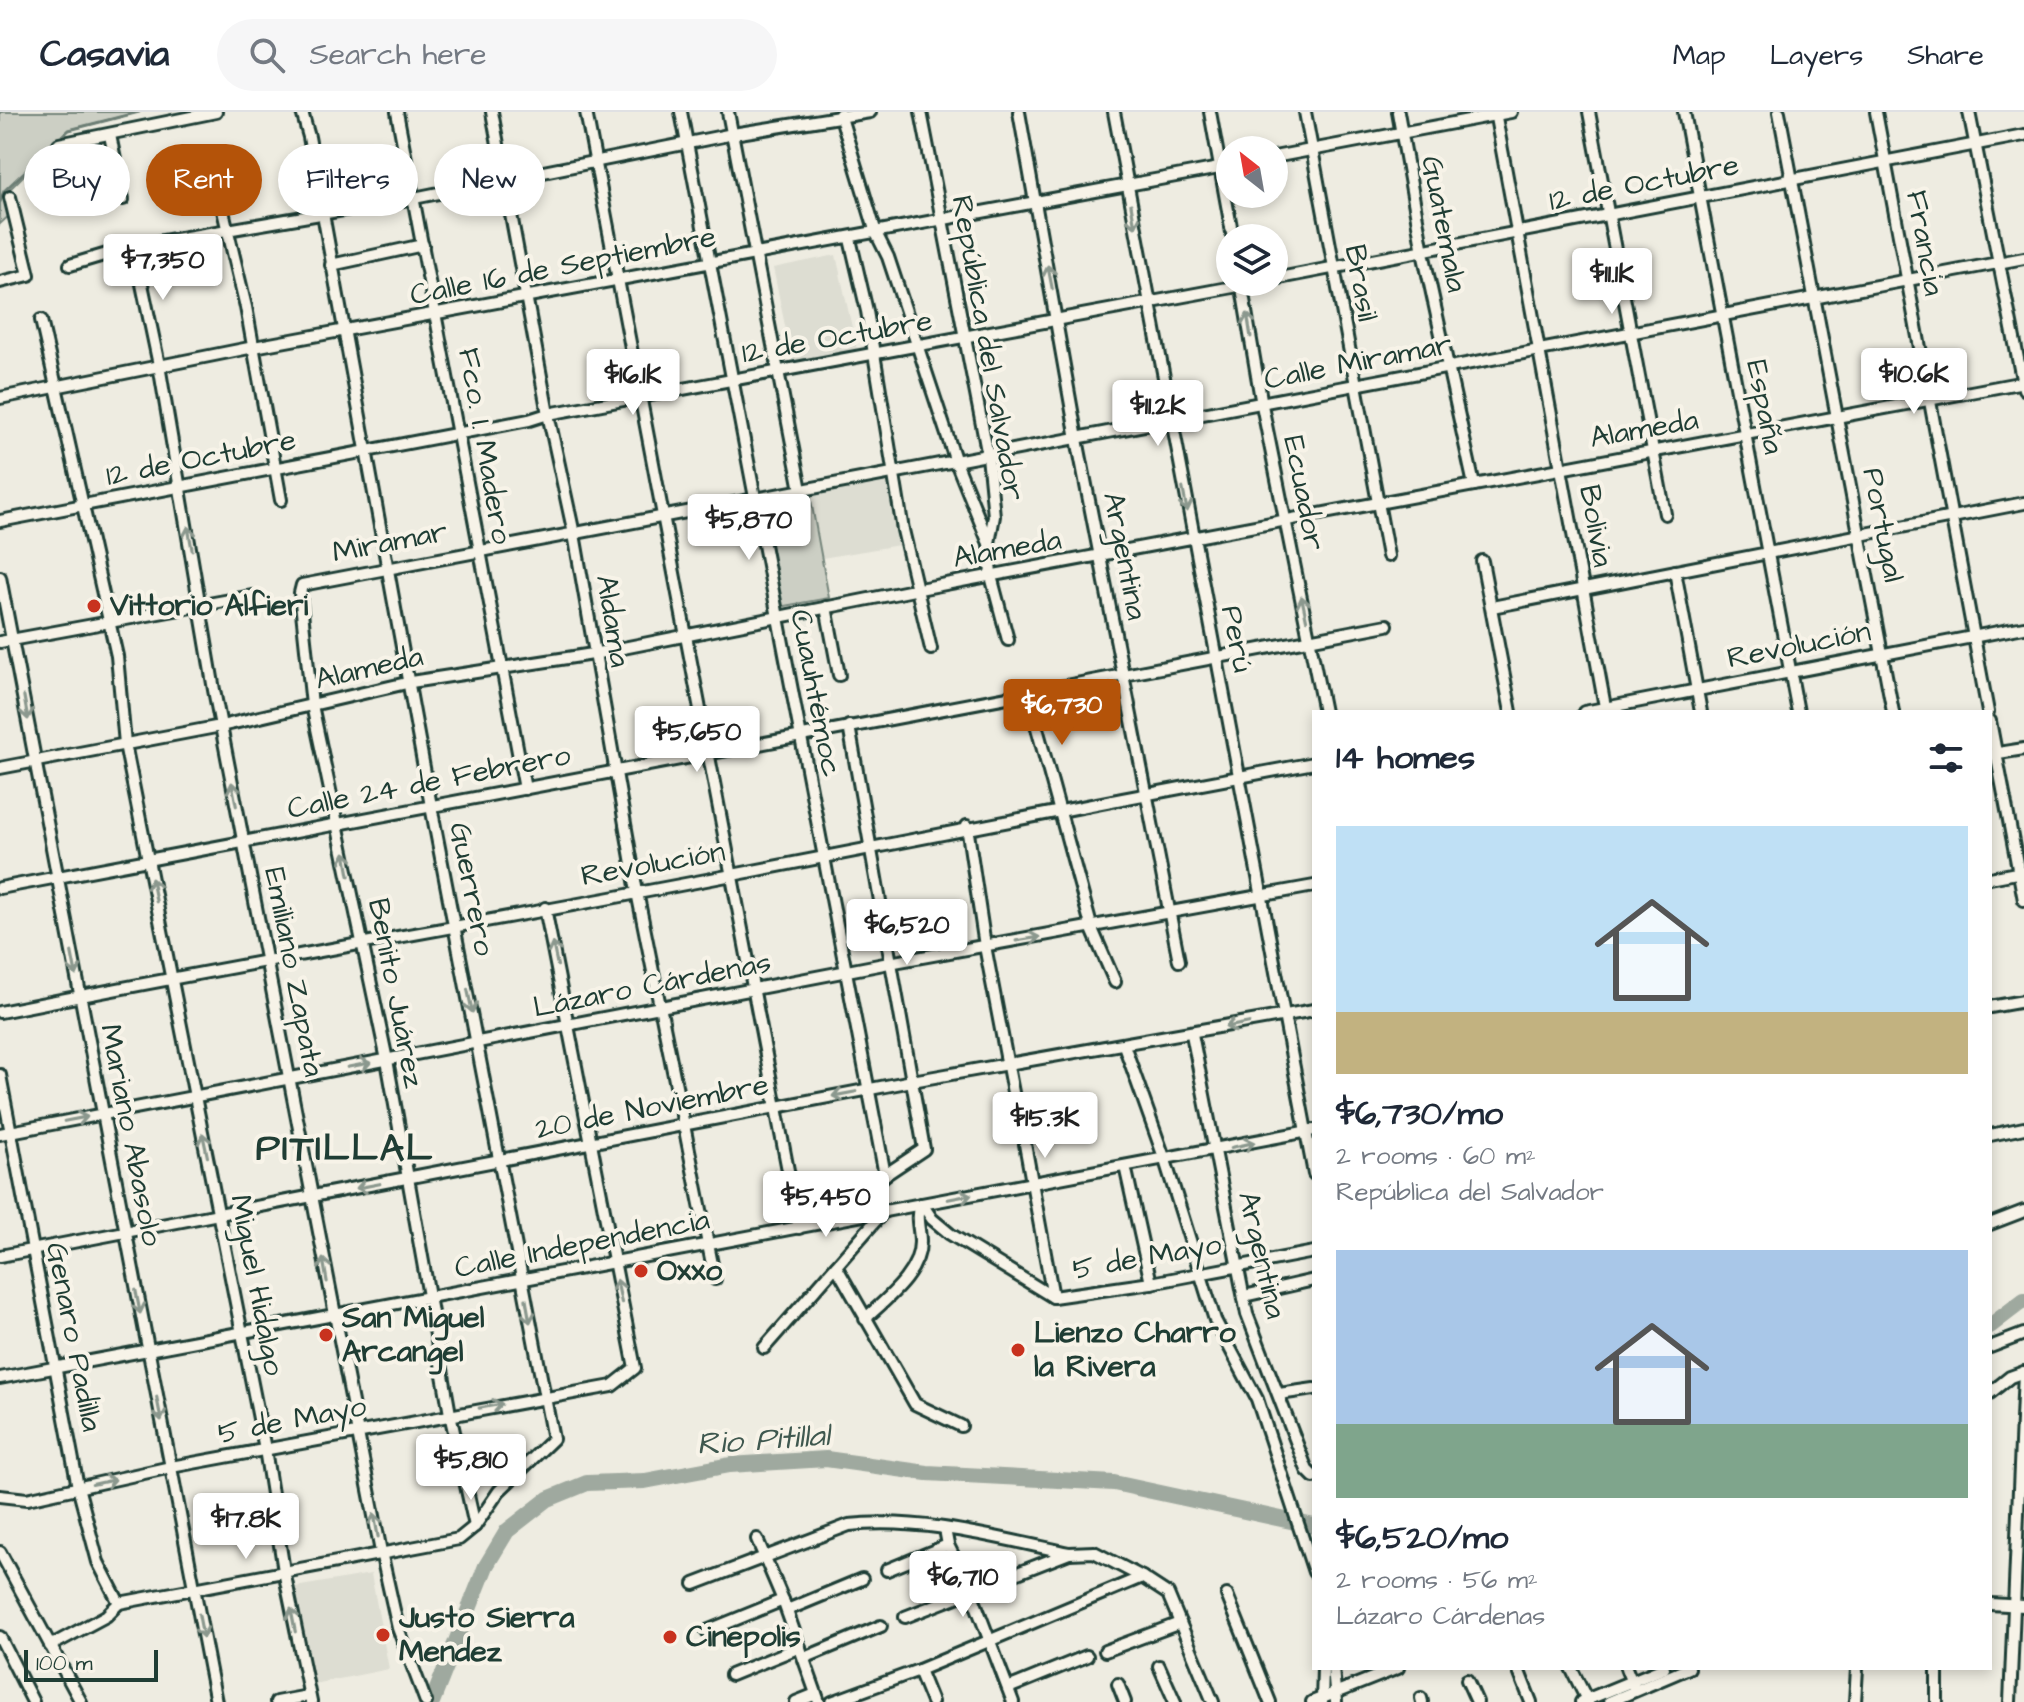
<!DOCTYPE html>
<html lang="en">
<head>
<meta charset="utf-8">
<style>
  body { margin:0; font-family:"Architects Daughter",sans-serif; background:#f6f6f7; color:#1f2937; height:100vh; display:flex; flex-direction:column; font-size:30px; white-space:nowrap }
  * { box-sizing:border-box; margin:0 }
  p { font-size:26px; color:#747a83 }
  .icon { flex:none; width:44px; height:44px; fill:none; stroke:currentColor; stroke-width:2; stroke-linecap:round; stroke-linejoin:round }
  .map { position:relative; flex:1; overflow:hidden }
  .panel { position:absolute; left:1312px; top:598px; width:680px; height:960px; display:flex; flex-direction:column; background:#fff; border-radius:0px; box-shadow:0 4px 12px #0003 }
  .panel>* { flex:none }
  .banner { position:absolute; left:24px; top:32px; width:760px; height:72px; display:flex; gap:16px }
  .needle { width:52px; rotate:329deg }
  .tools { position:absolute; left:1216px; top:24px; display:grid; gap:16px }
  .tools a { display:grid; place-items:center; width:72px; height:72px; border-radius:50%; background:#fff; box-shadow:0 4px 12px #0003; font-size:40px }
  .scale { position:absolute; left:24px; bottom:20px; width:134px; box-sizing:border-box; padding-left:8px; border:4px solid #1f3d34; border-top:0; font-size:22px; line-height:28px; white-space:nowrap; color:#1f3d34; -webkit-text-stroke:6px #f7f3e8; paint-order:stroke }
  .price { position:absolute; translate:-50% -68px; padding:0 18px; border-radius:8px; background:#fff; color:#222; font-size:26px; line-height:52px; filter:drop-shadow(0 2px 4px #0008) }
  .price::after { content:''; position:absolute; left:50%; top:48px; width:24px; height:18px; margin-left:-12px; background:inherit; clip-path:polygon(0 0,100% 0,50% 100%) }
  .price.on { background:#b45309; color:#fff }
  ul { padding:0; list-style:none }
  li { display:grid; align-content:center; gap:16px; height:424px; padding:0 24px }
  li span { display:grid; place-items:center; height:248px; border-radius:0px; color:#555 }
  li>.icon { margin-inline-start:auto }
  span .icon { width:144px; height:144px; fill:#fffc; stroke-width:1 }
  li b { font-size:34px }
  h2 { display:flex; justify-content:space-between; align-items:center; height:96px; padding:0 24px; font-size:34px }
  .pill { padding:0 28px; border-radius:36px; background:#fff; box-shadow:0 4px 12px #0003; font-size:28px; line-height:72px }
  .pill.on { background:#b45309; color:#fff }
  header { display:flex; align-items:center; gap:48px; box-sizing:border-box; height:112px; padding:0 40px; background:#fff; border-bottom:2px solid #e0e1e3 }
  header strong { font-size:38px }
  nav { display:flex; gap:44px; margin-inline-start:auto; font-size:28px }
  .search { width:560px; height:72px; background:#f6f6f7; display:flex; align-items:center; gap:20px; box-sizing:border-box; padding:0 28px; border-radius:44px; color:#747a83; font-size:30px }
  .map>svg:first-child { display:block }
  .built { fill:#ddddd2 }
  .green { fill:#cccfc4; stroke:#76867c; stroke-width:2 }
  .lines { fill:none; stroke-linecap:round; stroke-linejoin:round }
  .stream { stroke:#6c7e74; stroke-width:3 }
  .river { stroke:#9fa99f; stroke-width:16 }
  .minor-casing { stroke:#1f3d34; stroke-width:16 }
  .minor { stroke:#f7f3e8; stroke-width:10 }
  .oneway { stroke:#8b988e }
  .poi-dot { fill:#c8321e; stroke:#f7f3e8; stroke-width:3 }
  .labels { text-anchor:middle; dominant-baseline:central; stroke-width:8; stroke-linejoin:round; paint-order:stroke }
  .street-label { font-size:30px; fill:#1f3d34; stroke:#f7f3e8 }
  .poi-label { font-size:30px; font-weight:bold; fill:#1f3d34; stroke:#f7f3e8; text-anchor:start }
  .water-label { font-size:32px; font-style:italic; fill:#3f584f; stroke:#f7f3e8 }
  .district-label { font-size:38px; font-weight:bold; letter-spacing:2px; fill:#1f3d34; stroke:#f7f3e8 }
</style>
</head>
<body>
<header>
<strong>Casavia</strong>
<div class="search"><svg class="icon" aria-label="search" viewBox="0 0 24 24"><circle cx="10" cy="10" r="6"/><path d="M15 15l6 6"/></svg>Search here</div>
<nav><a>Map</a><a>Layers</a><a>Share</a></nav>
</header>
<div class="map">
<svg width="2024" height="1590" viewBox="0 0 2024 1590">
  <rect width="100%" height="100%" fill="#eeece1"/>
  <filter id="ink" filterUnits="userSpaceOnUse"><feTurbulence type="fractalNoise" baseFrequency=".0125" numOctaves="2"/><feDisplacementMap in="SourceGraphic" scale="16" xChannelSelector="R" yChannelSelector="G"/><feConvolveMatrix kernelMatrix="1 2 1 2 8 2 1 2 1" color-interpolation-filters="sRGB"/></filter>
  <g filter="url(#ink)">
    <g class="built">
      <polygon points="836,143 857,238 793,252 773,156"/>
      <polygon points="888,369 899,433 822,446 810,383"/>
      <polygon points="371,1462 389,1557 314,1572 295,1475"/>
    </g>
    <g class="green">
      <polygon points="0,0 139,0 69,18 7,80 11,102 0,112"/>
      <polygon points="810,383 829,486 779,495 761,391"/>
    </g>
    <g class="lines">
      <polyline class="stream" points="0,90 4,79 69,18 139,0"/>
      <g class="river">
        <polyline points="1990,1214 2024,1188"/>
        <polyline points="432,1590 486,1454 507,1419 548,1387 587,1371 645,1369 730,1353 826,1347 927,1361 1114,1371 1314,1414"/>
      </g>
      <defs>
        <g id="minor">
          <polyline points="397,0 525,677"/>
          <polyline points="492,0 548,302 574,422 637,780 715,1167"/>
          <polyline points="586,0 799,1116"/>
          <polyline points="681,0 885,1063 843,1104"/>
          <polyline points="728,0 801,378"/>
          <polyline points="921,0 988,344 994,404 989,431 991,464 1008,528"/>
          <polyline points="1019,0 1077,327 1179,849"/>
          <polyline points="1114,0 1314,1062"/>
          <polyline points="1210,0 1233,126"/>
          <polyline points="1305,0 1388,444"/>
          <polyline points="1398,0 1423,140 1474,373"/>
          <polyline points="1495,0 1606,600"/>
          <polyline points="1589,0 1665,402"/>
          <polyline points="1684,0 1798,600"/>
          <polyline points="1779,0 1893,600"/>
          <polyline points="1876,0 1988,600"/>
          <polyline points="1969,0 2024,277"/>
          <polyline points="840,2 876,121 888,145 956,350 988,429"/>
          <polyline points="110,23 123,87"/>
          <polyline points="59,32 216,0"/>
          <polyline points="1274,45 1511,0"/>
          <polyline points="219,82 246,195 281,388"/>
          <polyline points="850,127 867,199 903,418 931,537"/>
          <polyline points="134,134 159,253 214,578 381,1440 398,1516 426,1590"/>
          <polyline points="70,153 134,134 414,86 733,22 870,0"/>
          <polyline points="331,153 423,133"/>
          <polyline points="1274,167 2024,23"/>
          <polyline points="0,170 29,163 10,85"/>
          <polyline points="1241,170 1262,293 1324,600"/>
          <polyline points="41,208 117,544 125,632 265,1337 284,1459 311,1590"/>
          <polyline points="0,286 254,235 1230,54"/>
          <polyline points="0,409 529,308 548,302 1260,170"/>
          <polyline points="1482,449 1511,600"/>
          <polyline points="1675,459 1701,600"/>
          <polyline points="0,465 216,1590"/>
          <polyline points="826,495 839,563"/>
          <polyline points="1492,495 2024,391"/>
          <polyline points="0,530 252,484"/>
          <polyline points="1028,583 1092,817 1115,870"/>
          <polyline points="1584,600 2024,515"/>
          <polyline points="1990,609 2024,788"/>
          <polyline points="849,614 924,1037 885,1063"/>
          <polyline points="1992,642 2024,637"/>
          <polyline points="0,656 221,614 411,570 593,542 919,477 2024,270"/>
          <polyline points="967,714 985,834 1015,991"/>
          <polyline points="1990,766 2022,760"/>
          <polyline points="0,776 1387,513"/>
          <polyline points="1990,895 2024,889"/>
          <path d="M0,900C242,851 485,811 727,764C922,726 1118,687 1314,651"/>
          <polyline points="1192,922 1247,1202 1307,1358 1314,1365"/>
          <polyline points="1124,933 1165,1048 1215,1208 1257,1287 1314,1460"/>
          <polyline points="0,963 78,1375 98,1450 119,1491"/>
          <polyline points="0,1022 889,851 1314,774"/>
          <polyline points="1990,1023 2024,1016"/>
          <polyline points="1025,1032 1053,1185"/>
          <polyline points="1125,1054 1151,1171"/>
          <polyline points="922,1092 932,1107 950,1122 1053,1185 1151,1171 1314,1140"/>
          <polyline points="885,1098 836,1154 915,1292 961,1314"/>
          <polyline points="1990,1112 2024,1099"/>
          <polyline points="0,1144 912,969 1314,898"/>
          <polyline points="1244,1184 1314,1168"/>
          <path d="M865,1207C886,1187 920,1162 920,1130C920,1116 915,1106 920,1092"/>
          <polyline points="1990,1235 2024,1222"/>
          <polyline points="764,1236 836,1154"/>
          <polyline points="0,1266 1314,1018"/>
          <polyline points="1990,1281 2010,1265 2024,1260"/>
          <polyline points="1279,1282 1314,1277"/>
          <polyline points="0,1384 27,1387 171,1355 612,1274 635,1256 545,796"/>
          <polyline points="475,1414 450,1302 387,948 312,593 300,481 302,473 2024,146"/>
          <polyline points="945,1417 948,1433 970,1477 1013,1590"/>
          <polyline points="757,1427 783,1488 819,1590"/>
          <polyline points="0,1440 81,1590"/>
          <polyline points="887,1458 948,1433"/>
          <path d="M694,1472L849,1413C922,1405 998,1426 1069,1441"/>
          <polyline points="1227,1483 1270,1590"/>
          <polyline points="119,1491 459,1427 475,1414 499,1379 553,1327 431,694 309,25 302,0"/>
          <polyline points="1990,1492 2024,1494"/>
          <polyline points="787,1498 862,1467"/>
          <polyline points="905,1505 1069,1441 1094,1440 1142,1465"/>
          <polyline points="707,1519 783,1488"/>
          <polyline points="0,1525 33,1590"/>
          <polyline points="50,1534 106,1504 119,1491"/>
          <polyline points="1105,1539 1180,1511"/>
          <polyline points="804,1546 881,1514"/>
          <polyline points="1159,1554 1175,1590"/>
          <polyline points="1333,1556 1336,1590"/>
          <polyline points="1571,1556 1588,1590"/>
          <polyline points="1626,1556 1633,1573"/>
          <polyline points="1518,1557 1531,1590"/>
          <polyline points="919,1558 932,1590"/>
          <polyline points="731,1563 800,1535"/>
          <polyline points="1467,1568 1477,1590"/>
          <polyline points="1118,1572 1125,1590"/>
          <polyline points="1008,1576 1087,1544"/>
          <polyline points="1421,1586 1422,1590"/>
          <polyline points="276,1590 308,1584"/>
          <polyline points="796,1590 816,1582"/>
          <polyline points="832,1590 919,1558 1142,1465 1168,1482 1213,1590"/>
          <polyline points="1312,1590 1398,1556"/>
          <polyline points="1322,1590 1323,1556"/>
          <polyline points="1581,1590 1664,1556"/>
          <polyline points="1609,1590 1689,1556"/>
          <polyline points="1855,1590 1857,1556"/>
          <polyline points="1937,1590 1937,1556"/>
          <polyline points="2010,1590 2024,1260"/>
        </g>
      </defs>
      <use href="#minor" class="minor-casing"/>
      <use href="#minor" class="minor"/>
    </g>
    <defs><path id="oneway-shaft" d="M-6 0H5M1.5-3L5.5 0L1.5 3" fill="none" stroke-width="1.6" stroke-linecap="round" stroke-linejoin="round" transform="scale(2)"/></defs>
    <g class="oneway">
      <use href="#oneway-shaft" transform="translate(1133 104) rotate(80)"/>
      <use href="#oneway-shaft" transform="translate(1050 165) rotate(-101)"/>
      <use href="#oneway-shaft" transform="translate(1249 213) rotate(-99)"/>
      <use href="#oneway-shaft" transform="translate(1185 388) rotate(79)"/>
      <use href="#oneway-shaft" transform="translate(190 426) rotate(-100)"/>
      <use href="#oneway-shaft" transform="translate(1304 496) rotate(-102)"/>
      <use href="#oneway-shaft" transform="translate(26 596) rotate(80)"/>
      <use href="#oneway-shaft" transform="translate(234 682) rotate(-101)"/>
      <use href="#oneway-shaft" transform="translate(347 752) rotate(-100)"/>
      <use href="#oneway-shaft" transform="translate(154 778) rotate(-101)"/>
      <use href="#oneway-shaft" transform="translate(1028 827) rotate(-9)"/>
      <use href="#oneway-shaft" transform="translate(555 842) rotate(-102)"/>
      <use href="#oneway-shaft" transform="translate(74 852) rotate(79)"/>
      <use href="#oneway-shaft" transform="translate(470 889) rotate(78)"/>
      <use href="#oneway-shaft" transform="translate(1237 913) rotate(169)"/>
      <use href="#oneway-shaft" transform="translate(359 953) rotate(-11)"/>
      <use href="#oneway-shaft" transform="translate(844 982) rotate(169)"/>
      <use href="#oneway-shaft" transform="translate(76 1007) rotate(-11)"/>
      <use href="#oneway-shaft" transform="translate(205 1033) rotate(-102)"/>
      <use href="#oneway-shaft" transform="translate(1243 1033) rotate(-12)"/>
      <use href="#oneway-shaft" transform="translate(368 1074) rotate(169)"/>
      <use href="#oneway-shaft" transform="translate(960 1085) rotate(-11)"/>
      <use href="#oneway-shaft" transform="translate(325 1158) rotate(-100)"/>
      <use href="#oneway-shaft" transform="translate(619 1179) rotate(-102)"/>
      <use href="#oneway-shaft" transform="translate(138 1190) rotate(79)"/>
      <use href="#oneway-shaft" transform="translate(528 1199) rotate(80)"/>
      <use href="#oneway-shaft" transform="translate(491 1294) rotate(-10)"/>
      <use href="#oneway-shaft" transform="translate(159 1297) rotate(79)"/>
      <use href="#oneway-shaft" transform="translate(104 1370) rotate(-12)"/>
      <use href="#oneway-shaft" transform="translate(376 1413) rotate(-100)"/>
      <use href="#oneway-shaft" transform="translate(293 1508) rotate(-101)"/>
      <use href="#oneway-shaft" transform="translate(201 1514) rotate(79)"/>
    </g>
  </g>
  <g class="poi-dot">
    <circle cx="94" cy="494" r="8"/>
    <circle cx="641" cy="1159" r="8"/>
    <circle cx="326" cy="1223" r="8"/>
    <circle cx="1018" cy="1238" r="8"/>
    <circle cx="383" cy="1523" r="8"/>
    <circle cx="670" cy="1525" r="8"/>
  </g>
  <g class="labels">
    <g class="street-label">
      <text transform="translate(1644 71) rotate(-11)">12 de Octubre</text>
      <text transform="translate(1444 112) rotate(79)">Guatemala</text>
      <text transform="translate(1925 131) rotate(80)">Francia</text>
      <text transform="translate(563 154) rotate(-11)">Calle 16 de Septiembre</text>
      <text transform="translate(1361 171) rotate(80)">Brasil</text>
      <text transform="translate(837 225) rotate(-10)">12 de Octubre</text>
      <text transform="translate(988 236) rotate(80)">República del Salvador</text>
      <text transform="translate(1358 250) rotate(-11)">Calle Miramar</text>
      <text transform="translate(1765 295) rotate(79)">España</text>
      <text transform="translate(1644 317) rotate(-10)">Alameda</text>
      <text transform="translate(485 334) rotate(80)">Fco. I. Madero</text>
      <text transform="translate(201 346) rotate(-11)">12 de Octubre</text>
      <text transform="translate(1304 381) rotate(79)">Ecuador</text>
      <text transform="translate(1883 413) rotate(79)">Portugal</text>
      <text transform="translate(1596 414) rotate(80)">Bolivia</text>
      <text transform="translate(390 430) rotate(-11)">Miramar</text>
      <text transform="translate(1007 437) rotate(-10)">Alameda</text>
      <text transform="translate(1125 444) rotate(79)">Argentina</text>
      <text transform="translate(613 509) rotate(81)">Aldama</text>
      <text transform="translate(1237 527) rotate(79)">Perú</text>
      <text transform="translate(1799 533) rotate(-11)">Revolución</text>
      <text transform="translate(369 556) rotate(-13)">Alameda</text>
      <text transform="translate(816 581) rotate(79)">Cuauhtémoc</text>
      <text transform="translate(429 670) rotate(-11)">Calle 24 de Febrero</text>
      <text transform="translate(653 752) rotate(-10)">Revolución</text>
      <text transform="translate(472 777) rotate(79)">Guerrero</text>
      <text transform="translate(294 860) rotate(79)">Emiliano Zapata</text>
      <text transform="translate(652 873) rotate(-11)">Lázaro Cárdenas</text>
      <text transform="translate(396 881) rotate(79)">Benito Juárez</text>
      <text transform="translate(652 995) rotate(-11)">20 de Noviembre</text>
      <text transform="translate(131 1023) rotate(79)">Mariano Abasolo</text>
      <text transform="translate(582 1132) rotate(-11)">Calle Independencia</text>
      <text transform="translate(1262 1143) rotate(77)">Argentina</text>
      <text transform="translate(1147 1145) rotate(-10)">5 de Mayo</text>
      <text transform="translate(257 1173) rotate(79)">Miguel Hidalgo</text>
      <text transform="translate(74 1225) rotate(79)">Genaro Padilla</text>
      <text transform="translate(292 1308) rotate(-11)">5 de Mayo</text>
    </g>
    <g class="poi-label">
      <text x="110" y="494">Vittorio Alfieri</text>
      <text x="657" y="1159">Oxxo</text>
      <text x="342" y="1206">San Miguel<tspan x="342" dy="34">Arcangel</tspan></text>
      <text x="1034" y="1221">Lienzo Charro<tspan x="1034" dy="34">la Rivera</tspan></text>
      <text x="399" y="1506">Justo Sierra<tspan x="399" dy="34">Mendez</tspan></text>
      <text x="686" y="1525">Cinepolis</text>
    </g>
    <g class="water-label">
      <text transform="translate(763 1328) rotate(-4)">Rio Pitillal</text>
    </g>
    <g class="district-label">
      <text x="345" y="1037">PITILLAL</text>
    </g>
  </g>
</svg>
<div class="tools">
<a><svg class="needle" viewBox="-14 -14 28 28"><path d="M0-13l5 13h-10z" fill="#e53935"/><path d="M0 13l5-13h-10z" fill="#747a83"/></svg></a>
<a><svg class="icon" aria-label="layers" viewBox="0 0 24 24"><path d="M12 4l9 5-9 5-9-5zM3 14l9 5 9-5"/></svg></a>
</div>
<div class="scale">100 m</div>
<b class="price" style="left:163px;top:190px">$7,350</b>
<b class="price" style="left:1612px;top:204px">$11.1K</b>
<b class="price" style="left:1914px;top:304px">$10.6K</b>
<b class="price" style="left:633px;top:305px">$16.1K</b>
<b class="price" style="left:1158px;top:336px">$11.2K</b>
<b class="price" style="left:749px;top:450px">$5,870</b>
<b class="price on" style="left:1062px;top:635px">$6,730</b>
<b class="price" style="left:697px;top:662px">$5,650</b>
<b class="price" style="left:907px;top:855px">$6,520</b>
<b class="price" style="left:1045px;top:1048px">$15.3K</b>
<b class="price" style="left:826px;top:1127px">$5,450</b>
<b class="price" style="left:471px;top:1390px">$5,810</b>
<b class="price" style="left:246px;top:1449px">$17.8K</b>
<b class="price" style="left:963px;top:1507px">$6,710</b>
<div class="banner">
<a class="pill">Buy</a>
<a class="pill on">Rent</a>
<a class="pill">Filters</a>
<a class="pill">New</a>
</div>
<section class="panel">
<h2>14 homes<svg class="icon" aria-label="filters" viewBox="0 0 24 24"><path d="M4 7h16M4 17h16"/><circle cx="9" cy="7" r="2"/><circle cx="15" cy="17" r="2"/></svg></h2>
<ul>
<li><span style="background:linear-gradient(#bfe0f5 75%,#c2b280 0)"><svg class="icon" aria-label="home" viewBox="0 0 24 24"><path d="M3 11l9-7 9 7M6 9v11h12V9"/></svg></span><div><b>$6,730/mo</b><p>2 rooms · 60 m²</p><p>República del Salvador</p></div></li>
<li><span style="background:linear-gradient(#a9c7e8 70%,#7fa58c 0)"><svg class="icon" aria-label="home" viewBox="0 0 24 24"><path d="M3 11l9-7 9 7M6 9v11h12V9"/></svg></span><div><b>$6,520/mo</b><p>2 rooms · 56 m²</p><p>Lázaro Cárdenas</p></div></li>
</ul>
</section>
</div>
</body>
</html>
